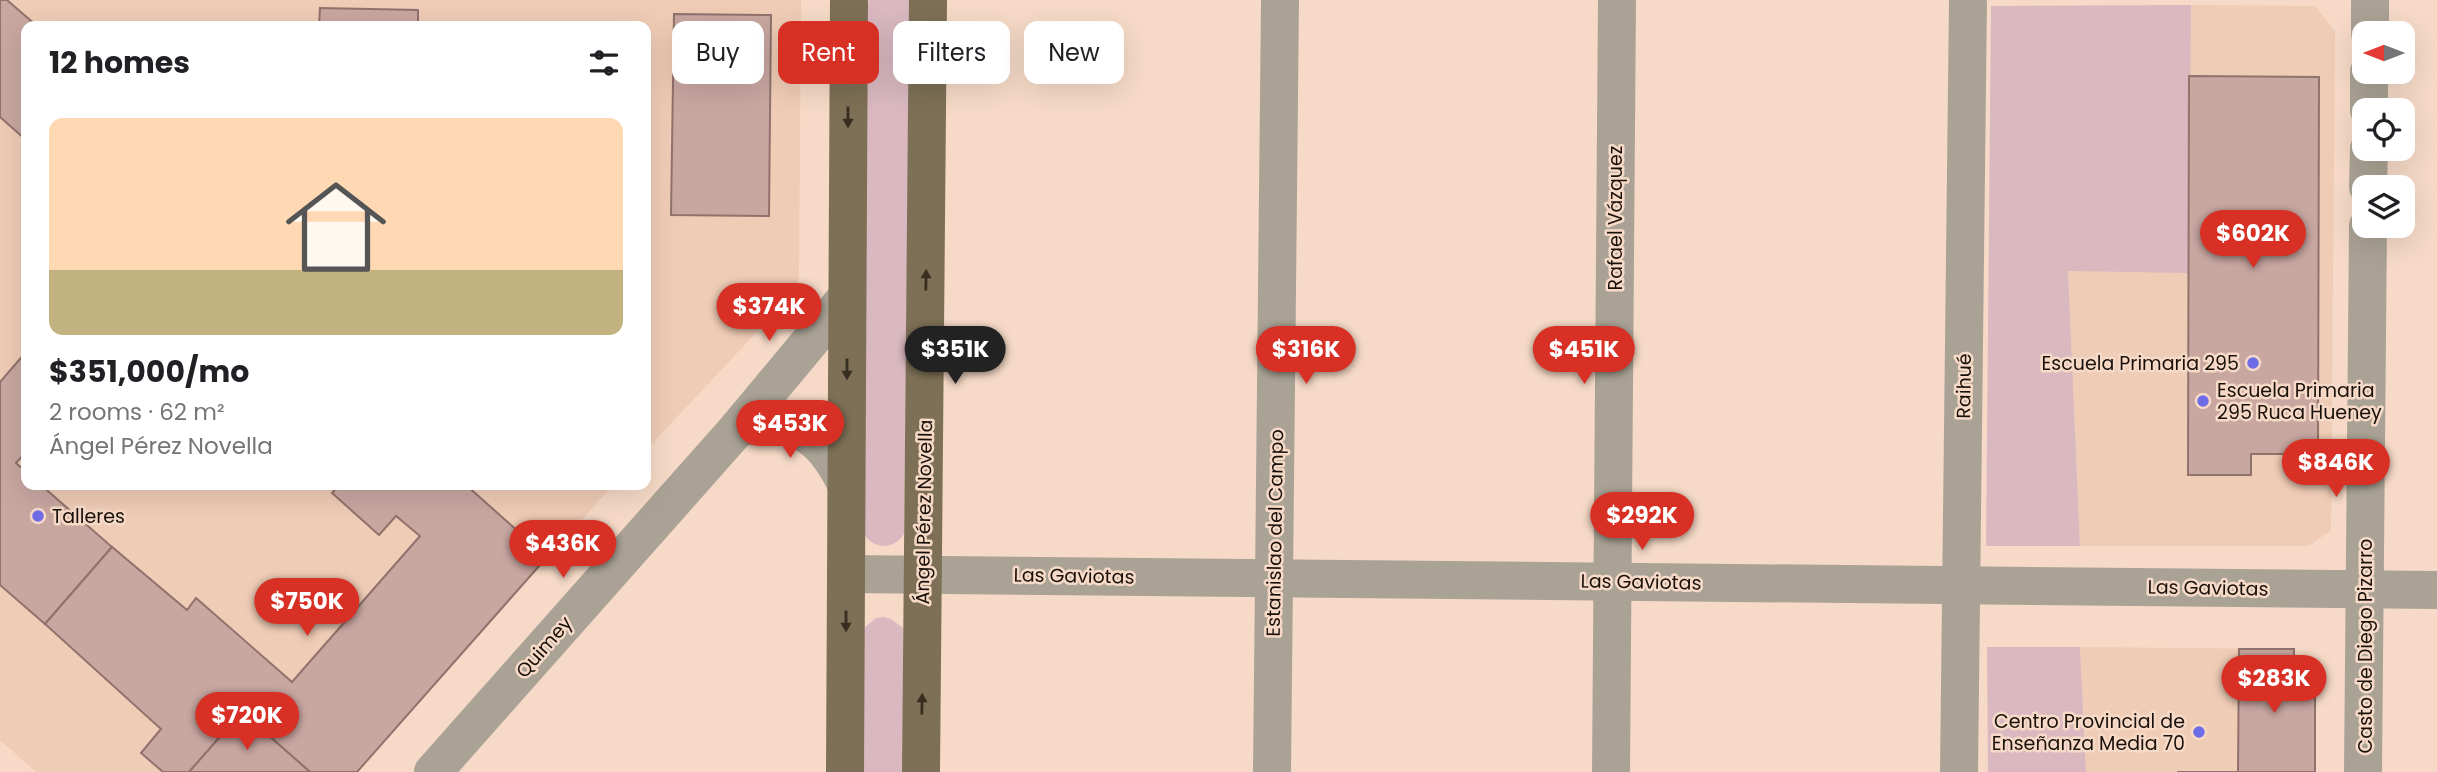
<!DOCTYPE html>
<html lang="en">
<head>
<meta charset="utf-8">
<style>
  body { margin:0; font-family:Poppins,sans-serif; background:#f6f6f6; color:#202124; height:100vh; display:flex; flex-direction:column; font-size:26px; white-space:nowrap }
  * { box-sizing:border-box; margin:0 }
  p { font-size:23px; color:#757577 }
  .icon { flex:none; width:38px; height:38px; fill:none; stroke:currentColor; stroke-width:2; stroke-linecap:round; stroke-linejoin:round }
  .map { position:relative; flex:1; overflow:hidden }
  .details { position:absolute; left:21px; top:21px; width:630px; height:469px; display:flex; flex-direction:column; background:#fff; border-radius:14px; box-shadow:0 7px 28px #0002 }
  .details>* { flex:none }
  .hud { position:absolute; left:672px; top:21px; width:665px; height:63px; display:flex; gap:14px }
  .needle { width:46px; rotate:270deg }
  .buttons { position:absolute; left:2352px; top:21px; display:grid; gap:14px }
  .buttons a { display:grid; place-items:center; width:63px; height:63px; border-radius:14px; background:#fff; box-shadow:0 7px 28px #0002; font-size:35px }
  .price { position:absolute; translate:-50% -60px; padding:0 16px; border-radius:24px; background:#d93025; color:#fff; font-size:23px; line-height:46px; filter:drop-shadow(0 2px 4px #0008) }
  .price::after { content:''; position:absolute; left:50%; top:42px; width:21px; height:16px; margin-left:-10px; background:inherit; clip-path:polygon(0 0,100% 0,50% 100%) }
  .price.selected { background:#222; color:#fff }
  ul { padding:0; list-style:none }
  li { display:grid; align-content:center; gap:14px; height:371px; padding:0 28px }
  li+li { border-top:2px solid #e0e0e0 }
  li span { display:grid; place-items:center; height:217px; border-radius:14px; color:#555 }
  li>.icon { margin-inline-start:auto }
  span .icon { width:126px; height:126px; fill:#fffc; stroke-width:1 }
  li b { font-size:30px }
  h2 { display:flex; justify-content:space-between; align-items:center; height:84px; padding:0 28px; font-size:30px }
  .chip { padding:0 24px; border-radius:14px; background:#fff; box-shadow:0 7px 28px #0002; font-size:24px; line-height:63px }
  .chip.selected { background:#d93025; color:#fff }
  .map>svg:first-child { display:block }
  .built { fill:#efccb6 }
  .green { fill:#d9b8c0 }
  .building { fill:#c9a7a1; stroke:#91726c; stroke-width:2 }
  .lines { fill:none; stroke-linecap:round; stroke-linejoin:round }
  .minor { stroke:#aaa395; stroke-width:38 }
  .major { stroke:#7d7056; stroke-width:38 }
  .oneway { fill:#382d21 }
  .poi-dot { fill:#6f6ce7; stroke:#f6dac7; stroke-width:2.5 }
  .labels { text-anchor:middle; dominant-baseline:central; stroke-width:5; stroke-linejoin:round; paint-order:stroke }
  .street-label { font-size:19px; fill:#1a100a; stroke:#f6dac7 }
  .poi-label { font-size:19px; fill:#1a100a; stroke:#f6dac7; text-anchor:end }
</style>
</head>
<body>
<div class="map">
<svg width="2437" height="772" viewBox="0 0 2437 772">
  <rect width="100%" height="100%" fill="#f6dac7"/>
  <g class="built">
    <polygon points="0,0 801,0 799,278 788,299 646,450 646,26 26,26 26,485 613,485 357,772 36,772 0,740"/>
    <polygon points="2191,5 2315,6 2335,31 2331,530 2309,546 2080,546 2068,271 2188,272"/>
    <polygon points="2080,647 2294,649 2294,692 2315,693 2315,772 2086,772"/>
  </g>
  <g class="green">
    <path d="M869,0H910L904,534C893,550 874,550 863,533L867,5Z"/>
    <polygon points="2191,5 2189,273 2068,271 2080,546 1986,546 1991,6"/>
    <polygon points="884,617 891,619 903,628 905,772 860,772 864,628 876,618"/>
    <polygon points="1987,647 2080,647 2086,772 1988,772"/>
  </g>
  <g class="building">
    <polygon points="0,0 7,0 37,26 26,26 26,140 0,117"/>
    <polygon points="320,8 418,10 418,26 319,26"/>
    <polygon points="674,14 771,15 769,216 671,215"/>
    <polygon points="2189,76 2319,77 2318,454 2251,454 2251,475 2188,475"/>
    <polygon points="26,352 26,452 16,463 26,472 26,485 41,485 112,547 45,624 0,585 0,382"/>
    <polygon points="339,485 466,485 547,557 357,772 310,772 242,712 189,772 163,772 141,753 161,729 45,624 112,547 187,610 196,598 292,682 420,536 396,516 379,535 332,493"/>
    <polygon points="2239,649 2294,649 2294,692 2315,693 2315,772 2177,772 2238,772"/>
    <polygon points="242,712 310,772 189,772"/>
  </g>
  <g class="lines">
    <g class="minor">
      <polyline points="2370,33 2370,0"/>
      <polyline points="2369,110 2369,72"/>
      <polyline points="2368,187 2369,149"/>
      <path d="M738,428C794,416 822,434 846,484"/>
      <polyline points="846,574 2437,590"/>
      <polyline points="433,772 738,428 847,297"/>
      <polyline points="1272,772 1280,0"/>
      <polyline points="1611,772 1617,0"/>
      <polyline points="1959,772 1968,0"/>
      <polyline points="2363,772 2368,226"/>
    </g>
    <g class="major">
      <polyline points="845,772 849,0"/>
      <polyline points="921,772 928,0"/>
    </g>
  </g>
  <defs><path id="oneway-solid" d="M-6-.8H1V-3.2L6.5 0L1 3.2V.8H-6Z" transform="scale(1.75)"/></defs>
  <g class="oneway">
    <use href="#oneway-solid" transform="translate(848 117) rotate(90)"/>
    <use href="#oneway-solid" transform="translate(926 280) rotate(-89)"/>
    <use href="#oneway-solid" transform="translate(847 369) rotate(90)"/>
    <use href="#oneway-solid" transform="translate(846 621) rotate(90)"/>
    <use href="#oneway-solid" transform="translate(922 704) rotate(-89)"/>
  </g>
  <g class="poi-dot">
    <circle cx="2253" cy="363" r="7"/>
    <circle cx="2203" cy="401" r="7"/>
    <circle cx="38" cy="516" r="7"/>
    <circle cx="2199" cy="732" r="7"/>
  </g>
  <g class="labels">
    <g class="street-label">
      <text transform="translate(1615 218) rotate(-90)">Rafael Vázquez</text>
      <text transform="translate(1964 386) rotate(-89)">Raihué</text>
      <text transform="translate(924 512) rotate(-89)">Ángel Pérez Novella</text>
      <text transform="translate(1275 533) rotate(-89)">Estanislao del Campo</text>
      <text transform="translate(1074 576) rotate(1)">Las Gaviotas</text>
      <text transform="translate(1641 582) rotate(1)">Las Gaviotas</text>
      <text transform="translate(2208 588) rotate(1)">Las Gaviotas</text>
      <text transform="translate(2365 646) rotate(-90)">Casto de Diego Pizarro</text>
      <text transform="translate(544 647) rotate(-49)">Quimey</text>
    </g>
    <g class="poi-label">
      <text x="2239" y="363">Escuela Primaria 295</text>
      <text x="2217" y="390" text-anchor="start">Escuela Primaria<tspan x="2217" dy="22">295 Ruca Hueney</tspan></text>
      <text x="52" y="516" text-anchor="start">Talleres</text>
      <text x="2185" y="721">Centro Provincial de<tspan x="2185" dy="22">Enseñanza Media 70</tspan></text>
    </g>
  </g>
</svg>
<div class="buttons">
<a><svg class="needle" viewBox="-14 -14 28 28"><path d="M0-13l5 13h-10z" fill="#e53935"/><path d="M0 13l5-13h-10z" fill="#757577"/></svg></a>
<a><svg class="icon" aria-label="locate" viewBox="0 0 24 24"><circle cx="12" cy="12" r="6"/><path d="M12 2v4M12 18v4M2 12h4M18 12h4"/></svg></a>
<a><svg class="icon" aria-label="layers" viewBox="0 0 24 24"><path d="M12 4l9 5-9 5-9-5zM3 14l9 5 9-5"/></svg></a>
</div>
<b class="price" style="left:2253px;top:270px">$602K</b>
<b class="price" style="left:769px;top:343px">$374K</b>
<b class="price selected" style="left:955px;top:386px">$351K</b>
<b class="price" style="left:1306px;top:386px">$316K</b>
<b class="price" style="left:1584px;top:386px">$451K</b>
<b class="price" style="left:790px;top:460px">$453K</b>
<b class="price" style="left:2336px;top:499px">$846K</b>
<b class="price" style="left:1642px;top:552px">$292K</b>
<b class="price" style="left:563px;top:580px">$436K</b>
<b class="price" style="left:307px;top:638px">$750K</b>
<b class="price" style="left:2274px;top:715px">$283K</b>
<b class="price" style="left:247px;top:752px">$720K</b>
<div class="hud">
<a class="chip">Buy</a>
<a class="chip selected">Rent</a>
<a class="chip">Filters</a>
<a class="chip">New</a>
</div>
<section class="details">
<h2>12 homes<svg class="icon" aria-label="filters" viewBox="0 0 24 24"><path d="M4 7h16M4 17h16"/><circle cx="9" cy="7" r="2"/><circle cx="15" cy="17" r="2"/></svg></h2>
<ul>
<li><span style="background:linear-gradient(#ffd9b3 70%,#c2b280 0)"><svg class="icon" aria-label="home" viewBox="0 0 24 24"><path d="M3 11l9-7 9 7M6 9v11h12V9"/></svg></span><div><b>$351,000/mo</b><p>2 rooms · 62 m²</p><p>Ángel Pérez Novella</p></div></li>
</ul>
</section>
</div>
</body>
</html>
